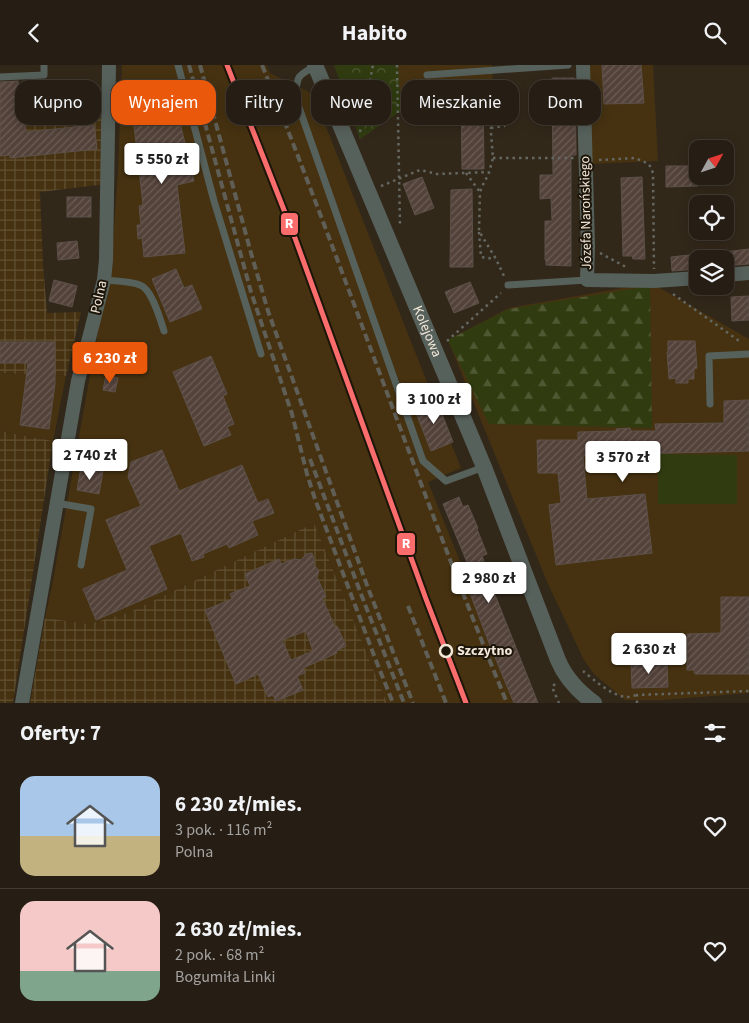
<!DOCTYPE html>
<html lang="pl">
<head>
<meta charset="utf-8">
<style>
  body { margin:0; font-family:"Source Sans 3",sans-serif; background:#2e271d; color:#f1f3f6; height:100vh; display:flex; flex-direction:column; font-size:19px; white-space:nowrap }
  * { box-sizing:border-box; margin:0 }
  p { font-size:16px; color:#a4a2a0 }
  .icon { flex:none; width:28px; height:28px; fill:none; stroke:currentColor; stroke-width:2; stroke-linecap:round; stroke-linejoin:round }
  .map { position:relative; height:638px; overflow:hidden }
  .drawer { display:flex; flex-direction:column; background:#261e14; flex:1 }
  .drawer>* { flex:none }
  .top-card { position:absolute; left:15px; top:15px; width:720px; height:45px; display:flex; gap:10px }
  .needle { width:32px; rotate:50deg }
  .controls { position:absolute; left:689px; top:75px; display:grid; gap:10px }
  .controls a { display:grid; place-items:center; width:45px; height:45px; border-radius:10px; background:#261e14; box-shadow:0 2px 12px #0003,0 0 0 1px #423c34; font-size:25px }
  .price { position:absolute; translate:-50% -42px; padding:0 11px; border-radius:5px; background:#fff; color:#222; font-size:16px; line-height:32px; filter:drop-shadow(0 1px 2px #0008) }
  .price::after { content:''; position:absolute; left:50%; top:30px; width:15px; height:11px; margin-left:-8px; background:inherit; clip-path:polygon(0 0,100% 0,50% 100%) }
  .price.current { background:#ea580c; color:#fff }
  ul { padding:0; list-style:none }
  li { display:flex; align-items:center; gap:15px; height:125px; padding:0 20px }
  li+li { border-top:1px solid #423c34 }
  li span { display:grid; place-items:center; flex:none; width:140px; height:100px; border-radius:15px; color:#555 }
  li>.icon { margin-inline-start:auto }
  span .icon { width:60px; height:60px; fill:#fffc; stroke-width:1 }
  li b { font-size:21px }
  h2 { display:flex; justify-content:space-between; align-items:center; height:60px; padding:0 20px; font-size:21px }
  .chip { padding:0 18px; border-radius:15px; background:#261e14; box-shadow:0 2px 12px #0003,0 0 0 1px #423c34; font-size:18px; line-height:45px }
  .chip.current { background:#ea580c; color:#fff }
  header { display:flex; justify-content:space-between; align-items:center; height:65px; padding:0 20px; background:#261e14; font-size:22px; font-weight:700 }
  .map>svg:first-child { display:block }
  .built { fill:#463211 }
  .industrial { fill:url(#industrial-grid) }
  .forest { fill:url(#forest-firs) }
  .park { fill:url(#park-crowns) }
  .pitch { fill:#303c10 }
  .building { fill:url(#building-hatch); stroke:#5c514a; fill-rule:evenodd }
  .lines { fill:none; stroke-linecap:round; stroke-linejoin:round }
  .path { stroke:#656862; stroke-width:2.5; stroke-dasharray:2.5 4; stroke-linecap:butt }
  .service { stroke:#57615c; stroke-width:7 }
  .minor { stroke:#57615c; stroke-width:14 }
  .tertiary { stroke:#57615c; stroke-width:16 }
  .rail { stroke:#605f57; stroke-width:4; stroke-dasharray:8 4; stroke-linecap:butt }
  .rail-1-casing { stroke:#1c1509; stroke-width:9 }
  .rail-1 { stroke:#fb6d6d; stroke-width:5 }
  .stop-dot { fill:#1c1509; stroke:#f3e7d8; stroke-width:2.5 }
  .labels { text-anchor:middle; dominant-baseline:central; stroke-width:4; stroke-linejoin:round; paint-order:stroke }
  .street-label { font-size:14px; fill:#f3e7d8; stroke:#1c1509 }
  .stop-label { font-size:14px; font-weight:bold; fill:#f3e7d8; stroke:#1c1509; text-anchor:start }
  .line-badge { stroke:#1c1509; stroke-width:2 }
  .badge-label { font-size:14px; text-anchor:middle; font-weight:bold; fill:#fff }
</style>
</head>
<body>
<header><svg class="icon" aria-label="back" viewBox="0 0 24 24"><path d="M15 5l-7 7 7 7"/></svg>Habito<svg class="icon" aria-label="search" viewBox="0 0 24 24"><circle cx="10" cy="10" r="6"/><path d="M15 15l6 6"/></svg></header>
<div class="map">
<svg width="749" height="638" viewBox="0 0 749 638">
  <defs>
    <pattern id="industrial-grid" width="8" height="8" patternUnits="userSpaceOnUse" patternTransform="scale(1.25)"><rect width="8" height="8" fill="#463211"/><path d="M0 4h8M4 0v8" fill="none" stroke="#615033"/></pattern>
    <pattern id="forest-firs" width="22" height="20" patternUnits="userSpaceOnUse" patternTransform="scale(1.25)"><rect width="22" height="20" fill="#303c10"/><path d="M5 1l3.5 6h-7zM16 11l3.5 6h-7z" fill="#4e5832"/></pattern>
    <pattern id="park-crowns" width="20" height="18" patternUnits="userSpaceOnUse" patternTransform="scale(1.25)"><rect width="20" height="18" fill="#303c10"/><path d="M2 6a3 3 0 1 1 6 0M12 15a3 3 0 1 1 6 0" fill="none" stroke="#4e5832"/></pattern>
    <pattern id="building-hatch" width="6" height="6" patternUnits="userSpaceOnUse" patternTransform="scale(1.25)"><rect width="6" height="6" fill="#53423a"/><path d="M-1 1l2-2M0 6l6-6M5 7l2-2" fill="none" stroke="#6c5d56"/></pattern>
  </defs>
  <rect width="100%" height="100%" fill="#32281a"/>
  <g class="built">
    <polygon points="122,0 266,0 270,8 313,29 461,403 428,417 517,638 387,638 314,458 130,547 89,559 45,553 52,521 112,189 118,108"/>
    <polygon points="398,0 492,0 493,18 399,27"/>
    <polygon points="588,0 653,0 658,96 592,99"/>
    <polygon points="651,218 749,274 749,628 663,635 625,635 594,609 584,595 548,519 448,275 509,243"/>
    <polygon points="0,308 66,311 53,376 0,366"/>
  </g>
  <g class="industrial">
    <polygon points="108,52 107,119 40,127 43,200 47,248 81,247 66,311 0,308 0,63"/>
    <polygon points="0,366 53,376 13,638 0,638"/>
    <polygon points="314,458 387,638 30,638 45,553 89,559 130,547"/>
  </g>
  <polygon class="forest" points="650,221 652,363 489,359 448,275 509,244"/>
  <polygon class="park" points="334,0 398,0 401,46 360,74"/>
  <polygon class="pitch" points="658,389 737,390 737,439 658,439"/>
  <g class="building">
    <polygon points="602,0 641,0 644,38 604,39"/>
    <polygon points="552,13 575,13 576,90 571,90 571,201 546,200 546,195 545,195 545,156 552,156 551,133 540,134 540,110 553,110"/>
    <polygon points="18,16 20,44 24,44 26,67 94,60 97,84 10,93 10,90 0,91 0,17"/>
    <polygon points="483,25 484,104 462,104 461,26"/>
    <polygon points="177,45 194,116 177,120 185,188 144,192 142,173 138,174 137,160 141,160 139,141 143,140 134,60 167,57 165,48"/>
    <polygon points="666,101 698,101 698,121 666,122"/>
    <polygon points="422,112 434,143 415,150 403,119"/>
    <polygon points="642,112 645,194 633,194 632,191 623,191 621,113"/>
    <polygon points="472,124 473,202 450,202 451,125"/>
    <rect x="67" y="132" width="24" height="20"/>
    <polygon points="77,176 79,193 58,195 57,178"/>
    <polygon points="749,184 749,199 725,201 725,187"/>
    <polygon points="698,189 698,204 672,206 671,192"/>
    <polygon points="176,204 184,223 192,220 202,244 170,257 152,214"/>
    <polygon points="54,215 77,221 72,242 49,236"/>
    <polygon points="470,217 479,238 454,248 445,227"/>
    <polygon points="749,231 749,255 732,256 731,232"/>
    <polygon points="668,276 695,276 697,303 694,304 694,314 688,314 688,318 676,318 676,313 669,314 667,287 668,287"/>
    <polygon points="0,277 55,277 55,319 49,364 20,360 28,298 0,298"/>
    <polygon points="211,291 227,329 223,331 234,359 227,362 231,370 204,381 173,307"/>
    <polygon points="106,310 118,313 115,327 103,325"/>
    <polygon points="436,334 453,377 431,386 414,343"/>
    <polygon points="749,335 749,386 631,389 631,393 617,394 616,389 583,391 587,434 645,429 652,488 556,500 549,440 561,438 558,408 538,408 537,375 578,375 578,367 617,366 616,364 630,363 631,366 656,366 655,359 724,358 724,336"/>
    <polygon points="162,385 179,426 242,400 258,438 268,434 274,448 252,456 258,470 229,483 227,479 203,489 204,492 192,496 181,468 149,481 167,524 96,555 83,524 127,505 106,455 141,441 128,412 131,397"/>
    <polygon points="81,402 103,406 99,429 77,425"/>
    <polygon points="459,432 463,442 468,440 478,463 477,464 487,489 482,491 484,496 482,497 538,638 514,638 489,578 463,510 471,507 443,439"/>
    <path d="M312,488L314,494V500L319,506L317,512L326,532L322,533L335,562L337,561L346,581L336,586L337,588L303,603L305,608L297,611L303,625L276,636L273,630L268,632L258,609L236,619L205,545L232,534L230,529L250,521L245,509L279,494L281,499L294,494L301,495L306,489ZM306,566L313,586L291,595L282,575Z"/>
    <polygon points="721,532 749,532 749,609 695,609 694,605 687,605 687,569 721,568"/>
    <polygon points="631,597 667,597 668,622 632,623"/>
  </g>
  <g class="lines">
    <g class="path">
      <polyline points="397,0 400,161"/>
      <polyline points="492,16 491,68 493,93 488,111 485,115 480,127 479,166 496,194 504,211"/>
      <polyline points="491,63 504,61 511,54 509,42 498,37 492,38"/>
      <polyline points="360,67 373,0"/>
      <polyline points="493,93 574,93"/>
      <polyline points="599,95 635,93 649,99 653,108 654,204"/>
      <polyline points="466,108 480,127"/>
      <polyline points="381,121 420,105 437,109 488,107"/>
      <polyline points="479,167 481,192 495,194"/>
      <polyline points="600,188 626,202"/>
      <polyline points="673,229 742,278"/>
      <polyline points="447,276 501,228"/>
      <path d="M583,606C594,615 611,630 625,632C629,632 633,631 637,630"/>
      <polyline points="555,619 552,622 559,638"/>
      <polyline points="637,638 637,630 749,626"/>
    </g>
    <g class="service">
      <polyline points="178,0 214,136 261,289"/>
      <path d="M315,1C297,12 298,9 295,31L423,396L446,416L484,402"/>
      <polyline points="427,10 568,0"/>
      <polyline points="0,12 44,10 44,0"/>
      <path d="M104,215C114,216 130,216 140,220C152,224 160,254 164,266"/>
      <polyline points="508,220 587,215"/>
      <polyline points="710,339 709,291 749,289"/>
      <polyline points="56,438 91,444 81,500"/>
    </g>
    <g class="minor">
      <polyline points="583,0 588,181 587,215 654,216 698,213"/>
      <polyline points="725,210 749,208"/>
      <polyline points="22,638 78,316 104,215 106,195 109,0"/>
    </g>
    <path class="tertiary" id="s1" d="M315,0L484,402L558,595C565,612 579,627 594,638"/>
    <g class="rail">
      <polyline points="189,0 251,227 292,349 307,409 315,434 375,593 393,638"/>
      <polyline points="200,0 251,188 268,246 368,523 413,638"/>
      <path d="M262,0C347,211 420,427 507,638"/>
      <polyline points="310,394 366,542 404,638"/>
      <polyline points="408,541 446,638"/>
    </g>
    <defs>
      <polyline id="rail-1" points="227,0 295,173 426,534 466,638"/>
    </defs>
    <use href="#rail-1" class="rail-1-casing"/>
    <use href="#rail-1" class="rail-1"/>
  </g>
  <circle class="stop-dot" cx="446" cy="586" r="6"/>
  <g class="labels">
    <g class="street-label">
      <text transform="translate(586 148) rotate(-91)">Józefa Narońskiego</text>
      <text transform="translate(99 232) rotate(-77)">Polna</text>
      <text stroke="none"><textPath href="#s1" startOffset="289">Kolejowa</textPath></text>
    </g>
    <g class="stop-label">
      <text x="457" y="586">Szczytno</text>
    </g>
  </g>
  <g class="line-badge">
    <rect x="280" y="147" width="19" height="24" rx="5" fill="#fb6d6d"/>
    <rect x="396" y="467" width="20" height="24" rx="5" fill="#fb6d6d"/>
  </g>
  <g class="badge-label">
    <text x="289" y="163">R</text>
    <text x="406" y="483">R</text>
  </g>
</svg>
<div class="controls">
<a><svg class="needle" viewBox="-14 -14 28 28"><path d="M0-13l5 13h-10z" fill="#e53935"/><path d="M0 13l5-13h-10z" fill="#a4a2a0"/></svg></a>
<a><svg class="icon" aria-label="locate" viewBox="0 0 24 24"><circle cx="12" cy="12" r="6"/><path d="M12 2v4M12 18v4M2 12h4M18 12h4"/></svg></a>
<a><svg class="icon" aria-label="layers" viewBox="0 0 24 24"><path d="M12 4l9 5-9 5-9-5zM3 14l9 5 9-5"/></svg></a>
</div>
<b class="price" style="left:162px;top:120px">5 550 zł</b>
<b class="price current" style="left:110px;top:319px">6 230 zł</b>
<b class="price" style="left:434px;top:360px">3 100 zł</b>
<b class="price" style="left:90px;top:416px">2 740 zł</b>
<b class="price" style="left:623px;top:418px">3 570 zł</b>
<b class="price" style="left:489px;top:539px">2 980 zł</b>
<b class="price" style="left:649px;top:610px">2 630 zł</b>
<div class="top-card">
<a class="chip">Kupno</a>
<a class="chip current">Wynajem</a>
<a class="chip">Filtry</a>
<a class="chip">Nowe</a>
<a class="chip">Mieszkanie</a>
<a class="chip">Dom</a>
</div>
</div>
<section class="drawer">
<h2>Oferty: 7<svg class="icon" aria-label="filters" viewBox="0 0 24 24"><path d="M4 7h16M4 17h16"/><circle cx="9" cy="7" r="2"/><circle cx="15" cy="17" r="2"/></svg></h2>
<ul>
<li><span style="background:linear-gradient(#a9c7e8 60%,#c2b280 0)"><svg class="icon" aria-label="home" viewBox="0 0 24 24"><path d="M3 11l9-7 9 7M6 9v11h12V9"/></svg></span><div><b>6 230 zł/mies.</b><p>3 pok. · 116 m²</p><p>Polna</p></div><svg class="icon" aria-label="heart" viewBox="0 0 24 24"><path d="M12 20l-8-8c-3-5 5-10 8-4 3-6 11-1 8 4z"/></svg></li>
<li><span style="background:linear-gradient(#f6c9c9 70%,#7fa58c 0)"><svg class="icon" aria-label="home" viewBox="0 0 24 24"><path d="M3 11l9-7 9 7M6 9v11h12V9"/></svg></span><div><b>2 630 zł/mies.</b><p>2 pok. · 68 m²</p><p>Bogumiła Linki</p></div><svg class="icon" aria-label="heart" viewBox="0 0 24 24"><path d="M12 20l-8-8c-3-5 5-10 8-4 3-6 11-1 8 4z"/></svg></li>
</ul>
</section>
</body>
</html>
